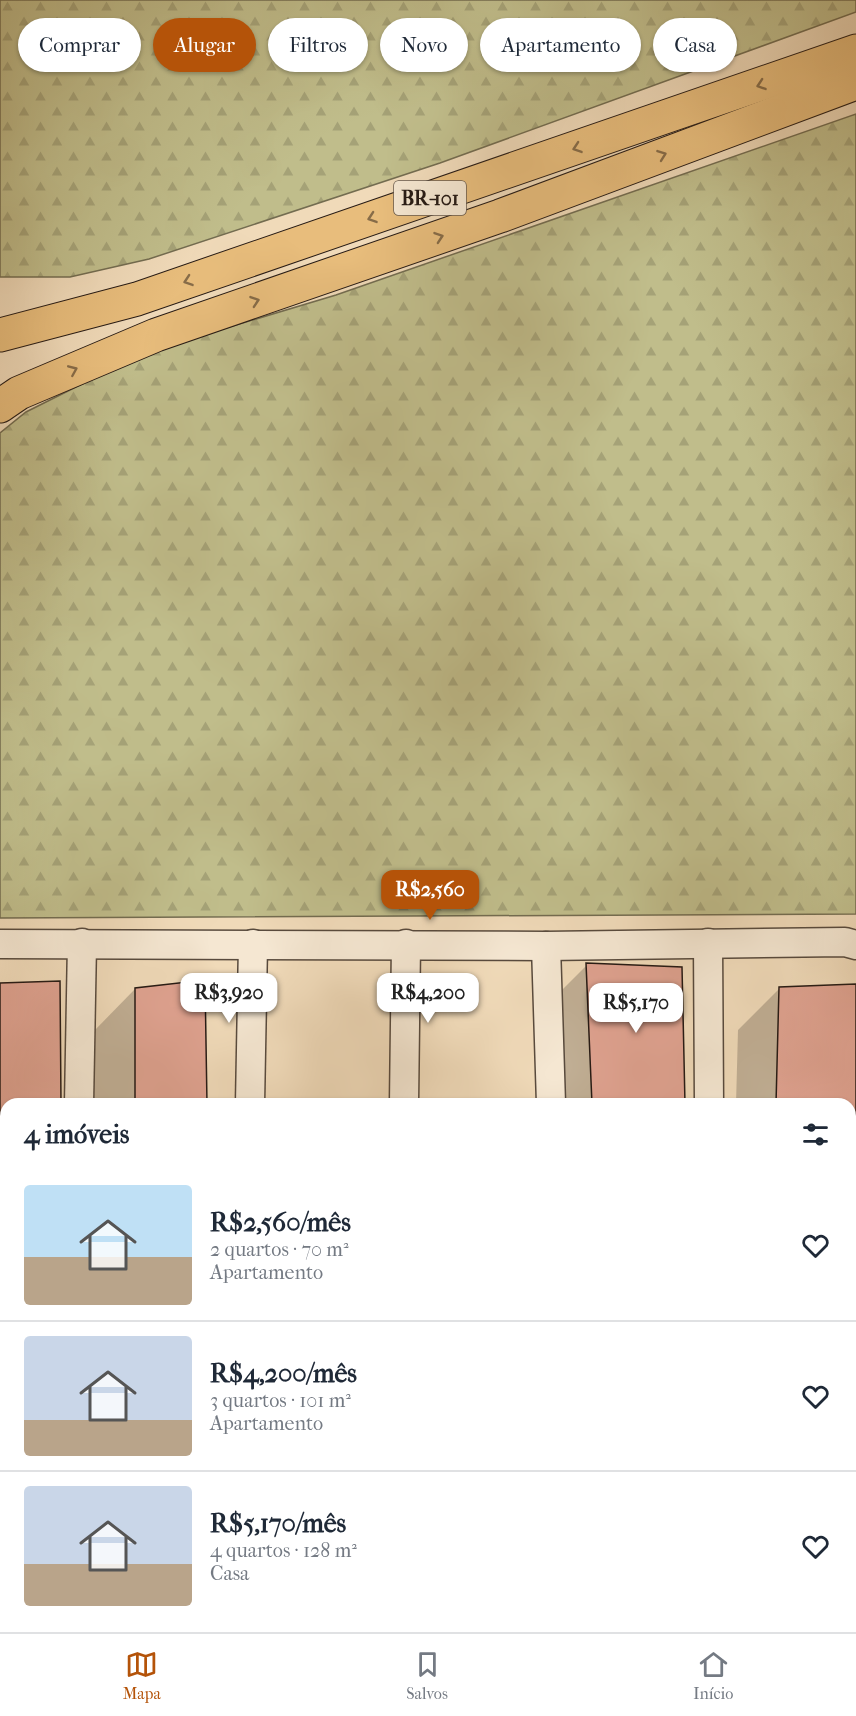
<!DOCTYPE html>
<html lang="pt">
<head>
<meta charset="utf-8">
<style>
  body { margin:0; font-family:"IM FELL French Canon",serif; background:#f2f2f3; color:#1f2937; height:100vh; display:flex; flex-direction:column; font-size:22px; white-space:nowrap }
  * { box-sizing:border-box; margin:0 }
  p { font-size:20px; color:#747a83 }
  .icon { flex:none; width:33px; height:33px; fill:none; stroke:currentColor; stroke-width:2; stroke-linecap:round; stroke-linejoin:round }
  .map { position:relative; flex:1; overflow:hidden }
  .sheet { position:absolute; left:0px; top:1098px; width:856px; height:534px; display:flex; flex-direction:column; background:#fff; border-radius:18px 18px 0 0; box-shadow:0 2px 4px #0004 }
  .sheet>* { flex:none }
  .hud { position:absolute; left:18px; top:18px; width:820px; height:54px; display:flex; gap:12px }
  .price { position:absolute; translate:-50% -51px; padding:0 14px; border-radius:12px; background:#fff; color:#222; font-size:20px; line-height:39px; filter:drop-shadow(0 2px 3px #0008) }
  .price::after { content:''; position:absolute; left:50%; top:36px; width:18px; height:14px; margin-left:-9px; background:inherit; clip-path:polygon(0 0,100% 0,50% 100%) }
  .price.selected { background:#b45309; color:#fff }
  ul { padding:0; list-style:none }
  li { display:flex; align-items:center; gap:18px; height:150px; padding:0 24px }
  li+li { border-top:2px solid #e0e1e3 }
  li span { display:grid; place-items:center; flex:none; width:168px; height:120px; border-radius:6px; color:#555 }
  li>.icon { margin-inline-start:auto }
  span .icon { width:72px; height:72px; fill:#fffc; stroke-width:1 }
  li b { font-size:26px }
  h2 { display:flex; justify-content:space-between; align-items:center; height:72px; padding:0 24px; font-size:26px }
  .chip { padding:0 21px; border-radius:27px; background:#fff; box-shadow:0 2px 4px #0004; font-size:21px; line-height:54px }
  .chip.selected { background:#b45309; color:#fff }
  .dock { display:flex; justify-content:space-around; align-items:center; height:84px; border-top:2px solid #e0e1e3; background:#fff; font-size:16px; color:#747a83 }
  .dock a { display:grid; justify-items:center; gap:3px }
  .dock .selected { color:#b45309 }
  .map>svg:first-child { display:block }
  .forest { fill:url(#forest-firs); stroke:#736c50; stroke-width:1.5 }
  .shadow { fill:#0003 }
  .building { fill:#dfa290; stroke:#261a14; stroke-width:1.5 }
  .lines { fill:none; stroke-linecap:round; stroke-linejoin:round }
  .minor-casing { stroke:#584a3d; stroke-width:31 }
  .trunk-casing { stroke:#261a14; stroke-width:35 }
  .minor { stroke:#f5e7d2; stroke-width:28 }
  .trunk { stroke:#e8bd7c; stroke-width:33 }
  .oneway { stroke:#876c48 }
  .labels { text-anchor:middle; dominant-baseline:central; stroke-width:5; stroke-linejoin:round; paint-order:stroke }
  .shield { fill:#f5e7d2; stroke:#64584d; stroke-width:1.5 }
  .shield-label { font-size:20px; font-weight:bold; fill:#261a14 }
</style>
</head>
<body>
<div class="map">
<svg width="856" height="1632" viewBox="0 0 856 1632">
  <defs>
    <pattern id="forest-firs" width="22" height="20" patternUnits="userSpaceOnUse" patternTransform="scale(1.5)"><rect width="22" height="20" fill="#c0bd8b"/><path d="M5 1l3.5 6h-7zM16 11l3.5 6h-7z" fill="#a5a277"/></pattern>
  </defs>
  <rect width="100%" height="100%" fill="#f0dab9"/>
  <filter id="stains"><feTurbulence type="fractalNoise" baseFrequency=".00333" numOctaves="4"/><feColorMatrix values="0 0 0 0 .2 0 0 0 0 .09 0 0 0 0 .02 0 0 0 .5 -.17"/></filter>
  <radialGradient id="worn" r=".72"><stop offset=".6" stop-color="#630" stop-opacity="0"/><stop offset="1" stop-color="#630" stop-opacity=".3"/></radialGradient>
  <g class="forest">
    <polygon points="0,0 856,0 856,12 440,163 149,259 70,277 0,277"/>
    <polygon points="856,114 856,914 0,918 0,433 26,412 146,352 336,295"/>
  </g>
  <g class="shadow">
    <polygon points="587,965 683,1104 549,1104 546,1006"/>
    <polygon points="0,985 60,1104 6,1104 6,1235 0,1235"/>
    <polygon points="856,986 856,1196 850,1202 850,1104 736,1104 738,1030 780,988"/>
    <polygon points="135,989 205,1104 94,1104 94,1031"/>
    <polygon points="103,1626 194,1626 191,1632 100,1632"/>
  </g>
  <g class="building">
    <polygon points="586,963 682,967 685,1104 592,1104"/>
    <polygon points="205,980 207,1104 135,1104 135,988"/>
    <polygon points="60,981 61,1104 6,1104 6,1195 0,1195 0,983"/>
    <polygon points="856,984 856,1194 850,1194 850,1104 776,1104 779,987"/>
    <polygon points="0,1425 6,1431 6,1583 0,1590"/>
    <polygon points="114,1626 196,1626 193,1632 111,1632"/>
  </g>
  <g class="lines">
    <defs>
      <g id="minor">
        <polyline points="708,943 709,1104"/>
        <polyline points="0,944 546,946 845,942 856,945"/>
        <polyline points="546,946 551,1104"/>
        <polyline points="79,1104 82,943"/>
        <polyline points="250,1104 253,944"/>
        <polyline points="404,1104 406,944"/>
        <polyline points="850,1230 856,1227"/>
        <polyline points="0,1236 6,1236"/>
        <polyline points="850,1293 856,1293"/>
        <polyline points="699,1626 706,1632"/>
        <polyline points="213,1632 215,1626"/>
      </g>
      <g id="trunk">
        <polyline points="0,335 137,299 856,51"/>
        <polyline points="0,406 19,393 156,335 500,216 856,83"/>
      </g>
    </defs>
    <use href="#minor" class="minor-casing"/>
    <use href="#trunk" class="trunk-casing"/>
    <use href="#minor" class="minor"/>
    <use href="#trunk" class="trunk"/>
  </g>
  <defs><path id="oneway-chevron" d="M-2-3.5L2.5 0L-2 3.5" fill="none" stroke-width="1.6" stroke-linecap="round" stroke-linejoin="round" transform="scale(1.5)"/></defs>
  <g class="oneway">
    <use href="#oneway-chevron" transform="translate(761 85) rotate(161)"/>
    <use href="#oneway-chevron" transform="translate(577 148) rotate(161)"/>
    <use href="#oneway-chevron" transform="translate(662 155) rotate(-20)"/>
    <use href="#oneway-chevron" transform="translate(372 218) rotate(161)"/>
    <use href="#oneway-chevron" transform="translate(439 237) rotate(-19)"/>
    <use href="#oneway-chevron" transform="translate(188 281) rotate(161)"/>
    <use href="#oneway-chevron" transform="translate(255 301) rotate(-19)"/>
    <use href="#oneway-chevron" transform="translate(73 370) rotate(-23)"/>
  </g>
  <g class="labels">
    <rect class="shield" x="394" y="181" width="72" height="34" rx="4.5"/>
    <g class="shield-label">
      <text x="430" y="198">BR-101</text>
    </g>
  </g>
  <rect width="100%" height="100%" filter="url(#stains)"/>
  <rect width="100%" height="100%" fill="url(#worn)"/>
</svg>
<b class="price selected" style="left:430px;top:921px">R$2,560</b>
<b class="price" style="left:229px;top:1024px">R$3,920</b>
<b class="price" style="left:428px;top:1024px">R$4,200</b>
<b class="price" style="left:636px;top:1034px">R$5,170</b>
<div class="hud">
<a class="chip">Comprar</a>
<a class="chip selected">Alugar</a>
<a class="chip">Filtros</a>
<a class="chip">Novo</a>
<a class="chip">Apartamento</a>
<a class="chip">Casa</a>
</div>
<section class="sheet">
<h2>4 imóveis<svg class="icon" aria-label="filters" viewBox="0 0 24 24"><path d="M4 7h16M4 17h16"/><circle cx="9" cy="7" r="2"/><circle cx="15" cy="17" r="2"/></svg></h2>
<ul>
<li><span style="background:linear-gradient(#bfe0f5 60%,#b9a48a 0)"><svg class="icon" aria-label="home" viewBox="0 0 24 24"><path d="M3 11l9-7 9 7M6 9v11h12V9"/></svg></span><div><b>R$2,560/mês</b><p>2 quartos · 70 m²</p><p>Apartamento</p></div><svg class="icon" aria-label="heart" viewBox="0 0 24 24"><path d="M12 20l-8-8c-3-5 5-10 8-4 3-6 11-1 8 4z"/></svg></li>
<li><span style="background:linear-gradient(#c9d6e8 70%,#b9a48a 0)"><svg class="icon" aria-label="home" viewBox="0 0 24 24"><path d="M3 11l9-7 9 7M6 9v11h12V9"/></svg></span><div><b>R$4,200/mês</b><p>3 quartos · 101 m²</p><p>Apartamento</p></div><svg class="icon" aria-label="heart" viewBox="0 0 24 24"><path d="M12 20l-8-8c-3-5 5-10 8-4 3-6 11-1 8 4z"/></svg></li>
<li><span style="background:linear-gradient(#c9d6e8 65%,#b9a48a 0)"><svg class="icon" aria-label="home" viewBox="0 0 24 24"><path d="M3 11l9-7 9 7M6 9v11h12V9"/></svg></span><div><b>R$5,170/mês</b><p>4 quartos · 128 m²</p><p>Casa</p></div><svg class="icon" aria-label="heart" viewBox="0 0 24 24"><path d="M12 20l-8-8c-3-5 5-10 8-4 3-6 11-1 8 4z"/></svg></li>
</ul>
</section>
</div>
<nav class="dock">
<a class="selected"><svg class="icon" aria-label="map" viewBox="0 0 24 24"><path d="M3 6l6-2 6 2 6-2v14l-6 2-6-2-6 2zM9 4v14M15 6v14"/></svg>Mapa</a>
<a><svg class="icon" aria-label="saved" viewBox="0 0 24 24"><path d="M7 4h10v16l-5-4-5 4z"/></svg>Salvos</a>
<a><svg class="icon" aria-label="home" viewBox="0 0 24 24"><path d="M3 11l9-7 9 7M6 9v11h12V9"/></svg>Início</a>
</nav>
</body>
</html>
